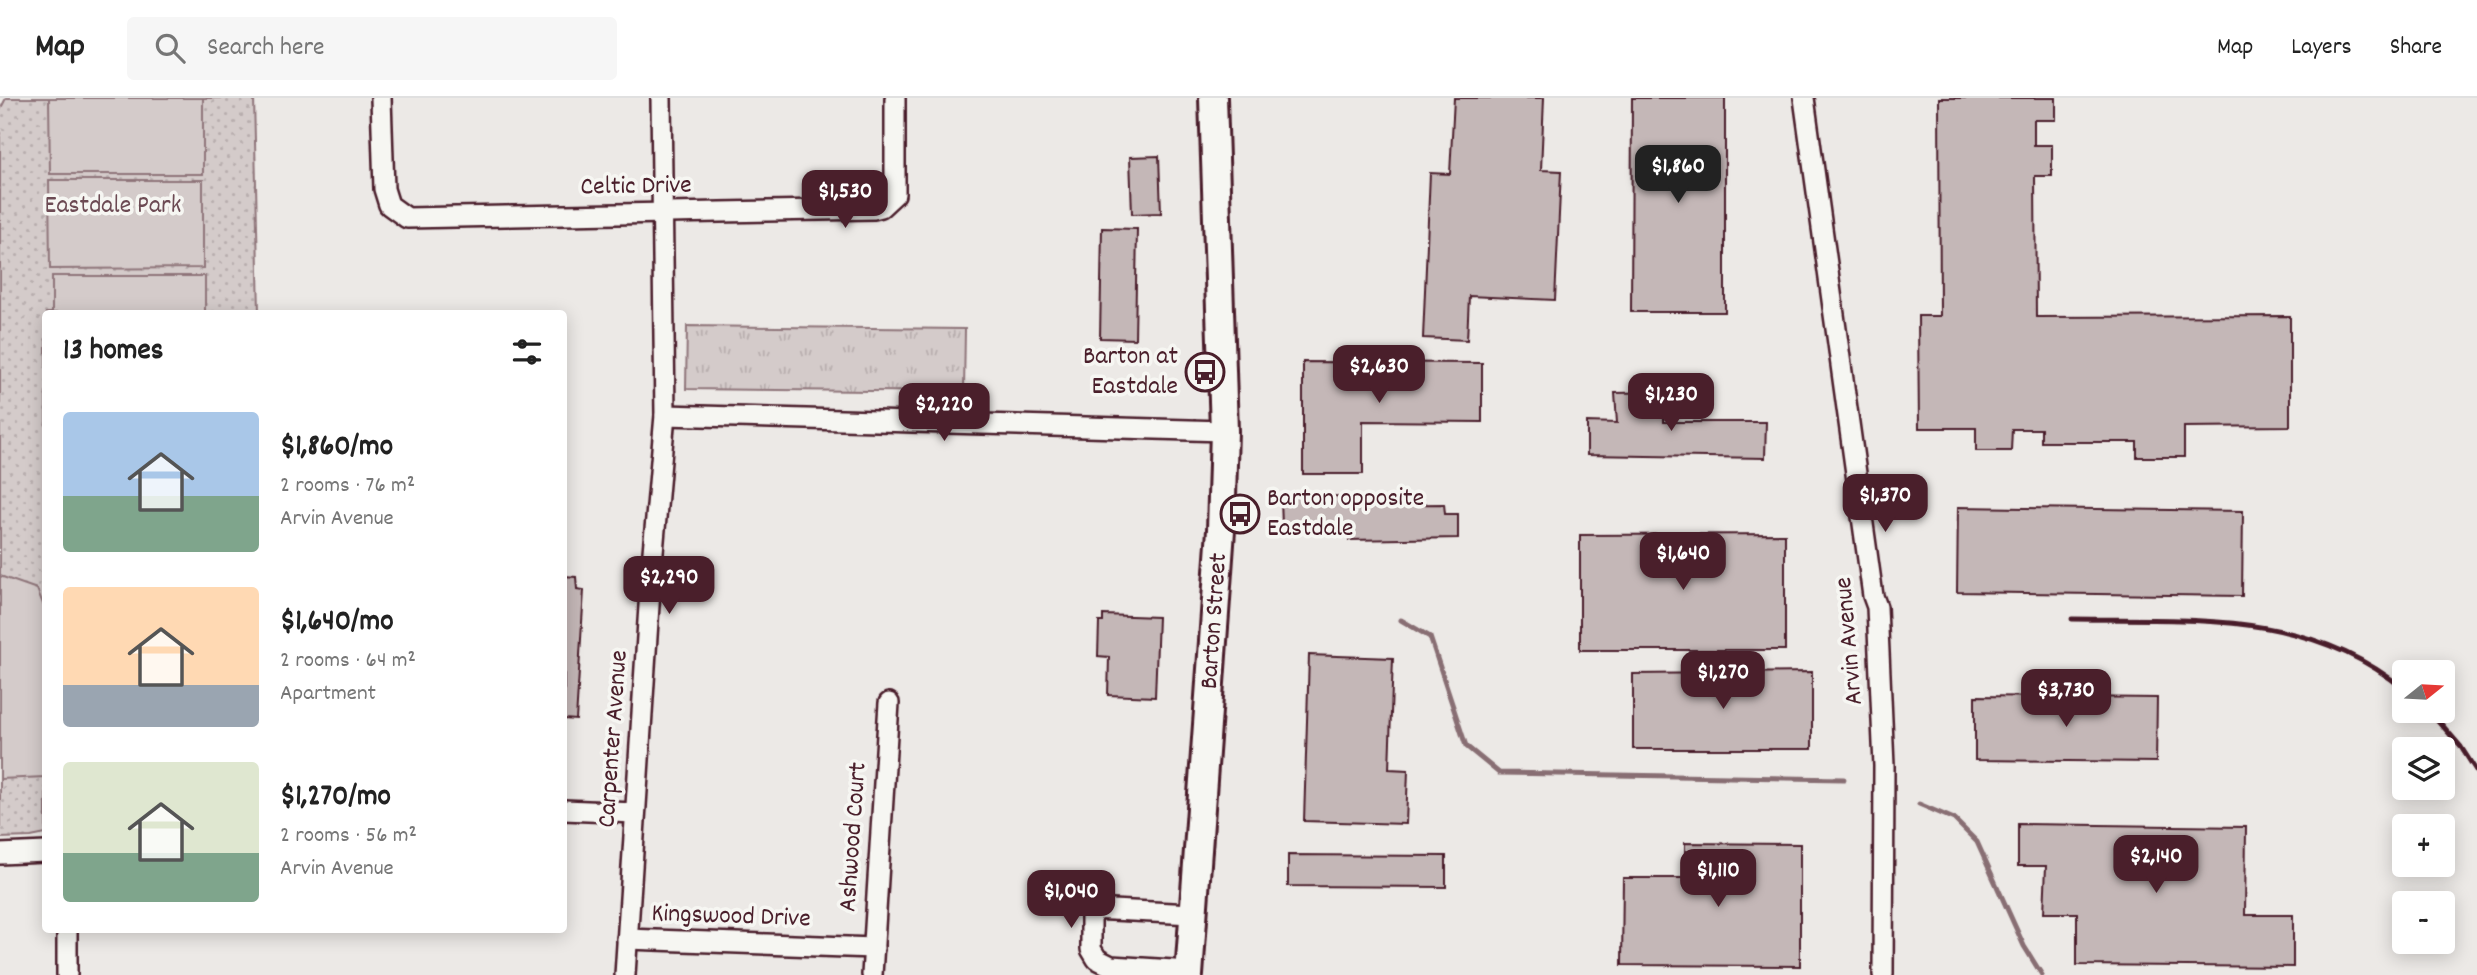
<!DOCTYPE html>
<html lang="en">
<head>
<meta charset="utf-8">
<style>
  body { margin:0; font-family:Dekko,sans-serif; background:#f6f6f6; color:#222; height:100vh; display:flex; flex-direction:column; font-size:26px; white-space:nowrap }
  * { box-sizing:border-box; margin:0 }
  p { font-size:23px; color:#767676 }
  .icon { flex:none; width:38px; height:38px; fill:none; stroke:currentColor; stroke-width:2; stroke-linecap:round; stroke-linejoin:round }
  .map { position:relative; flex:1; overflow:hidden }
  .details { position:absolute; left:42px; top:212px; width:525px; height:623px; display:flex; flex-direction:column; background:#fff; border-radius:7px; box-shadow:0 4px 18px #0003 }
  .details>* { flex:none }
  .needle { width:46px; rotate:72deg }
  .buttons { position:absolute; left:2392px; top:562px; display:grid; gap:14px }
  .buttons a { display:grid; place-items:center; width:63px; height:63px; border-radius:7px; background:#fff; box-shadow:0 4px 18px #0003; font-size:35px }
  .price { position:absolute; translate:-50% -60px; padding:0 16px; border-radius:14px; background:#4a1f2b; color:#fff; font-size:23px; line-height:46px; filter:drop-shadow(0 2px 4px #0008) }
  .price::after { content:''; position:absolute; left:50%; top:42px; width:21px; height:16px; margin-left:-10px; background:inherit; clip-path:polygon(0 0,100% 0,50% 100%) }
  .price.active { background:#222; color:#fff }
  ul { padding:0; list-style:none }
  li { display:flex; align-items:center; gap:21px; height:175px; padding:0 21px }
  li span { display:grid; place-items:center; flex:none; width:196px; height:140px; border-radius:7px; color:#555 }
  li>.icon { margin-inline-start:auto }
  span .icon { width:84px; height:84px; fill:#fffc; stroke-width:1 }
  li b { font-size:30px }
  h2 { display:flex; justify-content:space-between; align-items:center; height:84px; padding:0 21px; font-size:30px }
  header { display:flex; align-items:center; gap:42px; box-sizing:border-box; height:98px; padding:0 35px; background:#fff; border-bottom:2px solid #e0e0e0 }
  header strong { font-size:33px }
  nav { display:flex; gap:38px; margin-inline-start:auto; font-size:24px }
  .search { width:490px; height:63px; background:#f6f6f6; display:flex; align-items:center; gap:18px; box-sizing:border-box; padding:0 24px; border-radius:7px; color:#767676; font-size:26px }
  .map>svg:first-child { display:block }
  .grass { fill:url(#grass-tufts); stroke:#8f757a; stroke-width:2 }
  .park { fill:url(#park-dots); stroke:#8f757a; stroke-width:2 }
  .pitch { fill:#d4cbca; stroke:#8f757a; stroke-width:2 }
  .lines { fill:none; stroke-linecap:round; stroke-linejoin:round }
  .stream { stroke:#886e73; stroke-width:5 }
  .building { fill:#c4b7b7; stroke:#4a1f2b; stroke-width:2 }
  .street-casing { stroke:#4a1f2b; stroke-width:24 }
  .secondary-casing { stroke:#4a1f2b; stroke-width:32 }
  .street { stroke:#f6f6f2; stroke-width:19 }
  .secondary { stroke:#f6f6f2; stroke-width:26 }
  .rail { stroke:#4a1f2b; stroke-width:5 }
  .labels { text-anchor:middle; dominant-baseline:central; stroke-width:7; stroke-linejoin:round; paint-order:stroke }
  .street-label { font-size:26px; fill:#4a1f2b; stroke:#f6f6f2 }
  .park-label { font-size:26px; fill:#6c4a53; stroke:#f6f6f2 }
  .poi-label { font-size:26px; fill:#4a1f2b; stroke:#f6f6f2; text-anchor:end }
</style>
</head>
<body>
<header>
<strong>Map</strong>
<div class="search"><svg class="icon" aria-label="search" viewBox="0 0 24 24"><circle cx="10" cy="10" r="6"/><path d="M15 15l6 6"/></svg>Search here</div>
<nav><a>Map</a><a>Layers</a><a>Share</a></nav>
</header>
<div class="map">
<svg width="2477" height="877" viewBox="0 0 2477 877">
  <defs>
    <pattern id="grass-tufts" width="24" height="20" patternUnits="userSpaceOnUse" patternTransform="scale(1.75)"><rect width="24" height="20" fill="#d4cbca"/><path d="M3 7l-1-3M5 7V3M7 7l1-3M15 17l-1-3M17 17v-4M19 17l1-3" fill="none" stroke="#b8aeae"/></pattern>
    <pattern id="park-dots" width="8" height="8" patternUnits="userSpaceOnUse" patternTransform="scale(1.75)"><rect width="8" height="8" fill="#d4cbca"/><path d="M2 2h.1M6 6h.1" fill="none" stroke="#b8aeae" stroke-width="1.8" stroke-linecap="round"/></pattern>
  </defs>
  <rect width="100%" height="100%" fill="#ece9e6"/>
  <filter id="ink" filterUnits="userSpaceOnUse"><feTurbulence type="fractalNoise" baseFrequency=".0143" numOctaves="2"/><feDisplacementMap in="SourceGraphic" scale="14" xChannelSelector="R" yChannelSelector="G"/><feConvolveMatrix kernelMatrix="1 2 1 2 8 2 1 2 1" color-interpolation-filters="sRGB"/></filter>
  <g filter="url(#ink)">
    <polygon class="grass" points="687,228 965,231 964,294 686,291"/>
    <polygon class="park" points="6,0 254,0 259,215 46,215 46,736 31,739 0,740 0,12"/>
    <g class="pitch">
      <polygon points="49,0 203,0 203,76 50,76"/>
      <polygon points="49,82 203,82 203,170 50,171"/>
      <rect x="52" y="178" width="153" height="37"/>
      <polygon points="0,478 37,491 45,511 45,679 0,681"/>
    </g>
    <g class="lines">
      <g class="stream">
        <polyline points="1401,522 1430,539 1466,648 1499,675 1844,681"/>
        <polyline points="1919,706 1954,721 1977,744 2024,848 2042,877"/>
      </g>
    </g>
    <g class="building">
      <polygon points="1454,0 1544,0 1541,72 1561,73 1555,202 1469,198 1467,242 1423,240 1430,75 1450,76"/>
      <polygon points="1632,0 1725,0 1725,214 1631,214"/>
      <polygon points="1939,0 2056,0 2056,22 2034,22 2034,47 2052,47 2052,78 2035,78 2036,219 2290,218 2290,328 2184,329 2184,359 2137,359 2137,344 2041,344 2041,331 2012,331 2011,353 1976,353 1976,330 1919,330 1918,218 1940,218"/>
      <polygon points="1159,58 1161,115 1132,116 1130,59"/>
      <polygon points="1102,130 1137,131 1135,241 1100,240"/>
      <polygon points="1303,264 1482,265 1482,324 1363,323 1363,376 1303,376"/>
      <polygon points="1664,294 1664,324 1766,324 1765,360 1587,357 1587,324 1617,325 1615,295"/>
      <polygon points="1351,398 1352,407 1444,406 1445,416 1458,416 1458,440 1349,442 1349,427 1282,429 1281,399"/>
      <polygon points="1958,409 2243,413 2242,498 1957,494"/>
      <polygon points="1785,436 1785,552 1580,552 1580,437"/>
      <polygon points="564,478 576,479 577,491 584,492 576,622 564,621"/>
      <polygon points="1103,517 1158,519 1155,599 1108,597 1109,559 1098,558 1099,524 1103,524"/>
      <polygon points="1309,557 1393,560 1389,671 1408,672 1406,726 1304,723"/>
      <polygon points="1812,574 1812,651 1633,651 1633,576"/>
      <polygon points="1975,598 2157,600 2156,664 1975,662"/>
      <polygon points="2018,726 2246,729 2245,817 2293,817 2293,869 2077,867 2077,815 2044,815 2046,768 2018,768"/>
      <polygon points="1685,745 1800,746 1800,868 1622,867 1623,780 1685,780"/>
      <polygon points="1288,757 1446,758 1446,789 1288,788"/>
    </g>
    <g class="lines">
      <defs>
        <g id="street">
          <polyline points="381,0 384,91 389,107 407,120 873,111 881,109 895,96 895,0"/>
          <polyline points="1804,0 1873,498 1877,509 1884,668 1883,877"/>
          <polyline points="665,317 1224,333"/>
          <polyline points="564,712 635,715"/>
          <polyline points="0,756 46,754"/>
          <polyline points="67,831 67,877"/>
          <polyline points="627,841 874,850"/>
          <polyline points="1189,873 1111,868 1097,861 1091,851 1091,811 1193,816"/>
          <polyline points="625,877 651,477 665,317 661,0"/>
          <polyline points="872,877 889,605"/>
        </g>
        <polyline id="secondary" points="1189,877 1221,432 1224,333 1213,0"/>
      </defs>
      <use href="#street" class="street-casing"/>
      <use href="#secondary" class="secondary-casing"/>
      <use href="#street" class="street"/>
      <use href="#secondary" class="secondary"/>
      <g class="rail">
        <path d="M2072,521C2190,523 2306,511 2404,591"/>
        <polyline points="2429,612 2461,649 2477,674"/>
      </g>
    </g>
  </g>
  <defs>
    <symbol id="bus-ring" viewBox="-11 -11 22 22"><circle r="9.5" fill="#f6f6f2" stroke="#4a1f2b" stroke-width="1.5"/><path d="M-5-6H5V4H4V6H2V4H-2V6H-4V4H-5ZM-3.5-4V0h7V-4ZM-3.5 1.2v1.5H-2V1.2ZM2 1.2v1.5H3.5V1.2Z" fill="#4a1f2b"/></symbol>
  </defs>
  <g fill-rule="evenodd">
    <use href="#bus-ring" x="1183" y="252" width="44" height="44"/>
    <use href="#bus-ring" x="1218" y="394" width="44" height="44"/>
  </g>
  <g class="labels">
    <g class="street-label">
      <text transform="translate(636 89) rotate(-1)">Celtic Drive</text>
      <text transform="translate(1215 523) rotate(-86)">Barton Street</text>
      <text transform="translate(1850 543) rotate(-95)">Arvin Avenue</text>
      <text transform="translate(614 641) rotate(-86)">Carpenter Avenue</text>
      <text transform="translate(854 739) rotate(-86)">Ashwood Court</text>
      <text transform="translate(731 819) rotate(2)">Kingswood Drive</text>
    </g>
    <g class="park-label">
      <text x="113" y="108">Eastdale Park</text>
    </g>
    <g class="poi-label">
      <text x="1178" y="259">Barton at<tspan x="1178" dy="30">Eastdale</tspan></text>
      <text x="1267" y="401" text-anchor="start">Barton opposite<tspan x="1267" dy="30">Eastdale</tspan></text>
    </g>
  </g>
</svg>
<div class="buttons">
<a><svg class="needle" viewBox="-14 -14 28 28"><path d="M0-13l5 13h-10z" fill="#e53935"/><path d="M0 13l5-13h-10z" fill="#767676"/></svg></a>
<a><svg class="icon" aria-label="layers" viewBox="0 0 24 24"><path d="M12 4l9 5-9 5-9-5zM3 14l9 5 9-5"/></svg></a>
<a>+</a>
<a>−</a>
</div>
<b class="price active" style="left:1678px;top:107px">$1,860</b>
<b class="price" style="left:845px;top:132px">$1,530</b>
<b class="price" style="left:1379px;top:307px">$2,630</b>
<b class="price" style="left:1671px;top:335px">$1,230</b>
<b class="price" style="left:944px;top:345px">$2,220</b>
<b class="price" style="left:1885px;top:436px">$1,370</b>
<b class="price" style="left:1683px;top:494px">$1,640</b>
<b class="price" style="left:669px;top:518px">$2,290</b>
<b class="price" style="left:1723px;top:613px">$1,270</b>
<b class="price" style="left:2066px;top:631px">$3,730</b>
<b class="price" style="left:2156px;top:797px">$2,140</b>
<b class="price" style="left:1718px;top:811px">$1,110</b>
<b class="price" style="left:1071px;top:832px">$1,040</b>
<section class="details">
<h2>13 homes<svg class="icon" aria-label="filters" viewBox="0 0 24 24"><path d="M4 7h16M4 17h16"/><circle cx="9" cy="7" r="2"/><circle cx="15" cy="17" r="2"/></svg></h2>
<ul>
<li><span style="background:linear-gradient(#a9c7e8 60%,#7fa58c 0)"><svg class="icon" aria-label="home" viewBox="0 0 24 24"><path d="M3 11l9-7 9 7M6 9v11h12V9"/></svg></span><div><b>$1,860/mo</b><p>2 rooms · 76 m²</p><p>Arvin Avenue</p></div></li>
<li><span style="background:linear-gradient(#ffd9b3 70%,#9aa5b1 0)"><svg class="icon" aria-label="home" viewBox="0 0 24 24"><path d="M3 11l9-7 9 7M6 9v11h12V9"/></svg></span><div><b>$1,640/mo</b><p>2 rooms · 64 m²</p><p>Apartment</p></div></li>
<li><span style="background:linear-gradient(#dfe7d0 65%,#7fa58c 0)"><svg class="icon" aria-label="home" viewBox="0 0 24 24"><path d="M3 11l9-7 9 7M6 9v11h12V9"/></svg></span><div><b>$1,270/mo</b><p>2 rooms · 56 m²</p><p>Arvin Avenue</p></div></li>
</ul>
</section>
</div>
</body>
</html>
